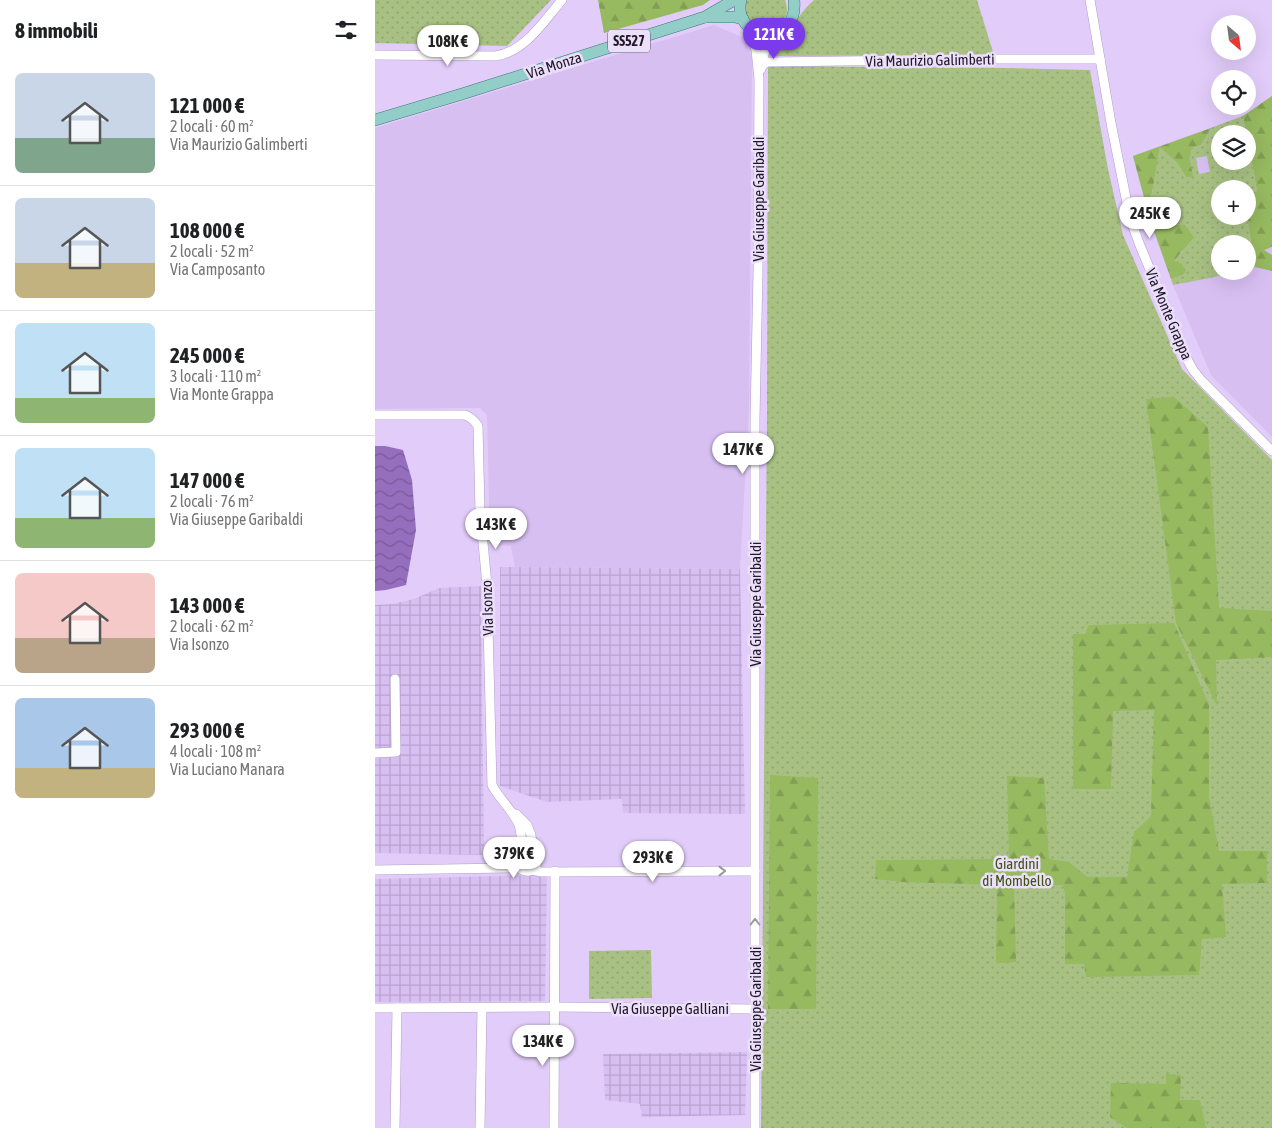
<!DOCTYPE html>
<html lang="it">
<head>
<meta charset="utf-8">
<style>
  body { margin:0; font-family:"Asap Condensed",sans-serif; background:#f2f2f2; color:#202124; height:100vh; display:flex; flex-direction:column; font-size:19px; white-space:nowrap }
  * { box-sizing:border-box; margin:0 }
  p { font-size:16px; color:#757577 }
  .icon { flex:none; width:28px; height:28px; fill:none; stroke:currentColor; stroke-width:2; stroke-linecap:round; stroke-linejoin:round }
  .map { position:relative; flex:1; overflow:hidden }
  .details { display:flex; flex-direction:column; background:#fff; width:375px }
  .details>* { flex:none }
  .needle { width:32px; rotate:152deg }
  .fabs { position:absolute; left:836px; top:15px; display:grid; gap:10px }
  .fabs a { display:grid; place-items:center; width:45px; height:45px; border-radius:50%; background:#fff; box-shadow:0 5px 20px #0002; font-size:25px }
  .price { position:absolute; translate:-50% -42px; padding:0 11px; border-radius:18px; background:#fff; color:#222; font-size:16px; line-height:32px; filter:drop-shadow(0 1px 2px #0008) }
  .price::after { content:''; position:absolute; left:50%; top:30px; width:15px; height:11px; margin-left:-8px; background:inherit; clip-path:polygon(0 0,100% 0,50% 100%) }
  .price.active { background:#7c3aed; color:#fff }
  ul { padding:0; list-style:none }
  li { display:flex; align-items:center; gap:15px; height:125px; padding:0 15px }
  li+li { border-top:1px solid #e0e0e0 }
  li span { display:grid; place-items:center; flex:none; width:140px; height:100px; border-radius:8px; color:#555 }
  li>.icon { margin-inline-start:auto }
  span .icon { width:60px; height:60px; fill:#fffc; stroke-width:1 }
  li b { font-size:21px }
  h2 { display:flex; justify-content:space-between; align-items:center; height:60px; padding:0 15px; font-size:21px }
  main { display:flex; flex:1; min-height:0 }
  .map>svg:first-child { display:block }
  .built { fill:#d7bff2; fill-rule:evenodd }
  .industrial { fill:url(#industrial-grid) }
  .green { fill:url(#green-dots); fill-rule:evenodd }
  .forest { fill:url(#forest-firs) }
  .water { fill:url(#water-waves) }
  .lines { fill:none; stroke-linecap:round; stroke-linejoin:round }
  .minor-casing { stroke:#b29ec9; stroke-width:10 }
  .major-casing { stroke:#3c7877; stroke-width:12 }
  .minor { stroke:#fff; stroke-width:9 }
  .major { stroke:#93cdc7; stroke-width:11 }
  .oneway { stroke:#9b979f }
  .labels { text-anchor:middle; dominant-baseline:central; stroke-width:5; stroke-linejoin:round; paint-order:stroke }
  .shield { fill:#ebdffa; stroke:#5d5468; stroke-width:1 }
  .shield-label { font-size:14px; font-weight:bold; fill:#201829 }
  .street-label { font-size:15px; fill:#201829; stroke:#ebdffa }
  .park-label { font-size:15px; fill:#3f5414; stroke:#ebdffa }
</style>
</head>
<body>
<main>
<section class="details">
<h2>8 immobili<svg class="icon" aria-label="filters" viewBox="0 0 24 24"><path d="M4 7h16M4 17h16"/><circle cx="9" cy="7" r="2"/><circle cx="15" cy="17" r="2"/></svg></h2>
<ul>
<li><span style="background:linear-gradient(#c9d6e8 65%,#7fa58c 0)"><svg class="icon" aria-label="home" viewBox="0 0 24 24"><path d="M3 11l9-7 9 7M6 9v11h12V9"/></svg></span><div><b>121 000 €</b><p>2 locali · 60 m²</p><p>Via Maurizio Galimberti</p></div></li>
<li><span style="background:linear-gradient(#c9d6e8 65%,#c2b280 0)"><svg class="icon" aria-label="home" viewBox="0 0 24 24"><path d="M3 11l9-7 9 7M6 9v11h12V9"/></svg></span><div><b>108 000 €</b><p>2 locali · 52 m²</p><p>Via Camposanto</p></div></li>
<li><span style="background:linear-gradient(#bfe0f5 75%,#8fb573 0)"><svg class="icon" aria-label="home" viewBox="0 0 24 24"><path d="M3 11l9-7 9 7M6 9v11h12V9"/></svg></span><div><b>245 000 €</b><p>3 locali · 110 m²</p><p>Via Monte Grappa</p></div></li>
<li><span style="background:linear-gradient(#bfe0f5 70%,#8fb573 0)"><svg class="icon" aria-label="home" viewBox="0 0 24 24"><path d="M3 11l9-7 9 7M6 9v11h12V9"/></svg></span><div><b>147 000 €</b><p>2 locali · 76 m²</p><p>Via Giuseppe Garibaldi</p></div></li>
<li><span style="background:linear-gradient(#f6c9c9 65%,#b9a48a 0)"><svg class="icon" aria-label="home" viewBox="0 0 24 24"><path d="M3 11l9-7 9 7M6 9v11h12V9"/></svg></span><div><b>143 000 €</b><p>2 locali · 62 m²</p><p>Via Isonzo</p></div></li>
<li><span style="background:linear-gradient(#a9c7e8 70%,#c2b280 0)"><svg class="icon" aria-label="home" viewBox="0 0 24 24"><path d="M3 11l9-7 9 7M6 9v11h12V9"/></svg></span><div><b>293 000 €</b><p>4 locali · 108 m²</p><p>Via Luciano Manara</p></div></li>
</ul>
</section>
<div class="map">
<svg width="897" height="1128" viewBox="0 0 897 1128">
  <defs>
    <pattern id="industrial-grid" width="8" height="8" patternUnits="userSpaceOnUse" patternTransform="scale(1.25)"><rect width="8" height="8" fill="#d7bff2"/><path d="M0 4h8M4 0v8" fill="none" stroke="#b8a3d0"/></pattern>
    <pattern id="green-dots" width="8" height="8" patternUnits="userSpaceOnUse" patternTransform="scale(1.25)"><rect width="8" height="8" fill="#a8c183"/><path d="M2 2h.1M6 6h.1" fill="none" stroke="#90a571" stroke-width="1.8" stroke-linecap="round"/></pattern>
    <pattern id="forest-firs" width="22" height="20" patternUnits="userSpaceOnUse" patternTransform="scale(1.25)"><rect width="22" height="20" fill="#97b960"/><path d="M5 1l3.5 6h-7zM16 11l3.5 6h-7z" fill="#829e53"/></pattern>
    <pattern id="water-waves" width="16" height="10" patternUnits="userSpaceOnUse" patternTransform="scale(1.25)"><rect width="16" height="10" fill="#956ebd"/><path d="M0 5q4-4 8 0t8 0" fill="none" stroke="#79599a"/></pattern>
  </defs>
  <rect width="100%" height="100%" fill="#e2cdfa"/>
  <g class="built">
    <polygon points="339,25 369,38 377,58 374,409 365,569 140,567 136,546 115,544 112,415 105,408 0,409 0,128"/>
    <path d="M897,96V437L836,375L798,285L779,233L758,156L868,116ZM845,134H872V161H845ZM845,189H872V216H845ZM845,244H872V271H845Z"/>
  </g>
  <g class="industrial">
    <polygon points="125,567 365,569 370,814 248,813 247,799 172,802 125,786"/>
    <polygon points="106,586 109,855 0,853 0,605 17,604 39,599 64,588"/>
    <polygon points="172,875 170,1001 0,1002 0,879"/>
    <polygon points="372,1052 370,1115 267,1117 265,1104 230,1100 228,1054"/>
  </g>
  <g class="green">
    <polygon points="0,0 176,0 132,46 0,43"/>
    <path d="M372,0H410C424,35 360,38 372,0Z"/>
    <path d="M439,0H602L619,55L401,56L396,52C399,40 410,37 417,29C420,26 421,22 423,18C428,11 433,5 439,0Z"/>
    <polygon points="393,66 628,68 715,70 733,169 748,235 807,369 897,460 897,1128 386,1128 392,417"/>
    <path d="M868,116L871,134H845V161H872L873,140L882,191L873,194L872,189H845V216H872L880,267L873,269L872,244H845V271H864L835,278L798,285L796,279L808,275L798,261L808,251L809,224L794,226L777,225L771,205L777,193L785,146L802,163L811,177H817L815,159L817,148L826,145L836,128ZM832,156L835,172L824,174L821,158Z"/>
    <polygon points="276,950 277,998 214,999 214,951"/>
  </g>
  <g class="forest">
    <polygon points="223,0 335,0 328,5 229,33"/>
    <polygon points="897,96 897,247 889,250 897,255 897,271 880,267 872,216 872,194 882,191 873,140 872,134 871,134 868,116"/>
    <polygon points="836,128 826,145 817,148 815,159 818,177 811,177 802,163 785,147 777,193 771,205 758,156"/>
    <polygon points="809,224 819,237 799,261 807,264 811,270 808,275 796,279 777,225 794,226"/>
    <polygon points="799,397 833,427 844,608 897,611 897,657 841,660 842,706 801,623 771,399"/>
    <polygon points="799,623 834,705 834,796 844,851 892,851 892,883 847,884 851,937 827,939 824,975 711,977 709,964 690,964 690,893 688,885 639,884 641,962 621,963 622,885 528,882 500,879 501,860 634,859 632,776 669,778 674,859 694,862 712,877 752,877 759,832 776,816 779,710 738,711 736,789 698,789 698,634 710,634 714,625"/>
    <polygon points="395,775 443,778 441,1009 393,1009"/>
    <polygon points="791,1074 806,1075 805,1100 825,1100 831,1128 752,1128 735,1117 736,1083 791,1084"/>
  </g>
  <polygon class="water" points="0,446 10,446 28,450 37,480 41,530 31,585 11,590 0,591"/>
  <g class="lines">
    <defs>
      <g id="minor">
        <polyline points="715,0 736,123 755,218 764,243 812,359 818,370 827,381 897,451"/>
        <polyline points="373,26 381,50 384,79 383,272 380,418 380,1128"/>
        <path d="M0,55L120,56C150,52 168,22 187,0"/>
        <polyline points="386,67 390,63 394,62 620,59 725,59"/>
        <path d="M386,69C389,53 390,44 403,32"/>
        <path d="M0,415H90C96,417 99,420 103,426L105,511L112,585L117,785C124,799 138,810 144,825C147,834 147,843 147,853"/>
        <polyline points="0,753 21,752 20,679"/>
        <path d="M141,814L152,825L156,835L158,854L162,861C161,870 153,874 146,869L142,862L145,854L153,852L158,854"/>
        <polyline points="0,870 136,868 142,865"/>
        <polyline points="156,870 167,872 380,871"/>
        <polyline points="0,1008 180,1007 379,1009"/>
        <polyline points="20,1128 22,1008"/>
        <polyline points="105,1128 107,1008"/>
        <polyline points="179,1128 180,871"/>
      </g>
      <g id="major">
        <path d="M366,0C356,40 424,50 419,0"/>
        <polyline points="331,17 360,17 368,19"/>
        <polyline points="0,120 87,94 330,17 359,0"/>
      </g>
    </defs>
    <use href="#minor" class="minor-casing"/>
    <use href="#major" class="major-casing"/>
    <use href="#minor" class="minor"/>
    <use href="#major" class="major"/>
  </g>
  <defs><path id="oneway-chevron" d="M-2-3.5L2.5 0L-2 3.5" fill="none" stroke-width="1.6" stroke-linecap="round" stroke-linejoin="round" transform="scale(1.25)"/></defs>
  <g class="oneway">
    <use href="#oneway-chevron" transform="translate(347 871)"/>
    <use href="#oneway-chevron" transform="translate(380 922) rotate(-90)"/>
  </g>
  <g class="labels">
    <rect class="shield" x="233" y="29.5" width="42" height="23" rx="4"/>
    <g class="shield-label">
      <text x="254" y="41">SS527</text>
    </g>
    <g class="street-label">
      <text transform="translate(555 60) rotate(-1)">Via Maurizio Galimberti</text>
      <text transform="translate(179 65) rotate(-18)">Via Monza</text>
      <text transform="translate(383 199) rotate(-90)">Via Giuseppe Garibaldi</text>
      <text transform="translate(794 314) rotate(67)">Via Monte Grappa</text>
      <text transform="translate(380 604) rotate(-90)">Via Giuseppe Garibaldi</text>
      <text transform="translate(112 608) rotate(-92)">Via Isonzo</text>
      <text x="295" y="1008">Via Giuseppe Galliani</text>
      <text transform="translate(380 1009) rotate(-90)">Via Giuseppe Garibaldi</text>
    </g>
    <g class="park-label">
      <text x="642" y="863">Giardini<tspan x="642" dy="17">di Mombello</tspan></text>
    </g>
  </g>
</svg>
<div class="fabs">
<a><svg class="needle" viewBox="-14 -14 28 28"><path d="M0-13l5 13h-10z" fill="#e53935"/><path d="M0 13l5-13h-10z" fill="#757577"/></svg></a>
<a><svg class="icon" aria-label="locate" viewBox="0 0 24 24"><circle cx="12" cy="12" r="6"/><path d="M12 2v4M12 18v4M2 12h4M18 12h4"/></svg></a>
<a><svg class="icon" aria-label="layers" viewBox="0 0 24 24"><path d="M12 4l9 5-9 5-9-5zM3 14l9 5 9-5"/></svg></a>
<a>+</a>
<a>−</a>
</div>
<b class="price active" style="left:399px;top:60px">121K €</b>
<b class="price" style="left:73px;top:67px">108K €</b>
<b class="price" style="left:775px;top:239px">245K €</b>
<b class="price" style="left:368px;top:475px">147K €</b>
<b class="price" style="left:121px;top:550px">143K €</b>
<b class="price" style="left:139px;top:879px">379K €</b>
<b class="price" style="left:278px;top:883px">293K €</b>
<b class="price" style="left:168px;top:1067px">134K €</b>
</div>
</main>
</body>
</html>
